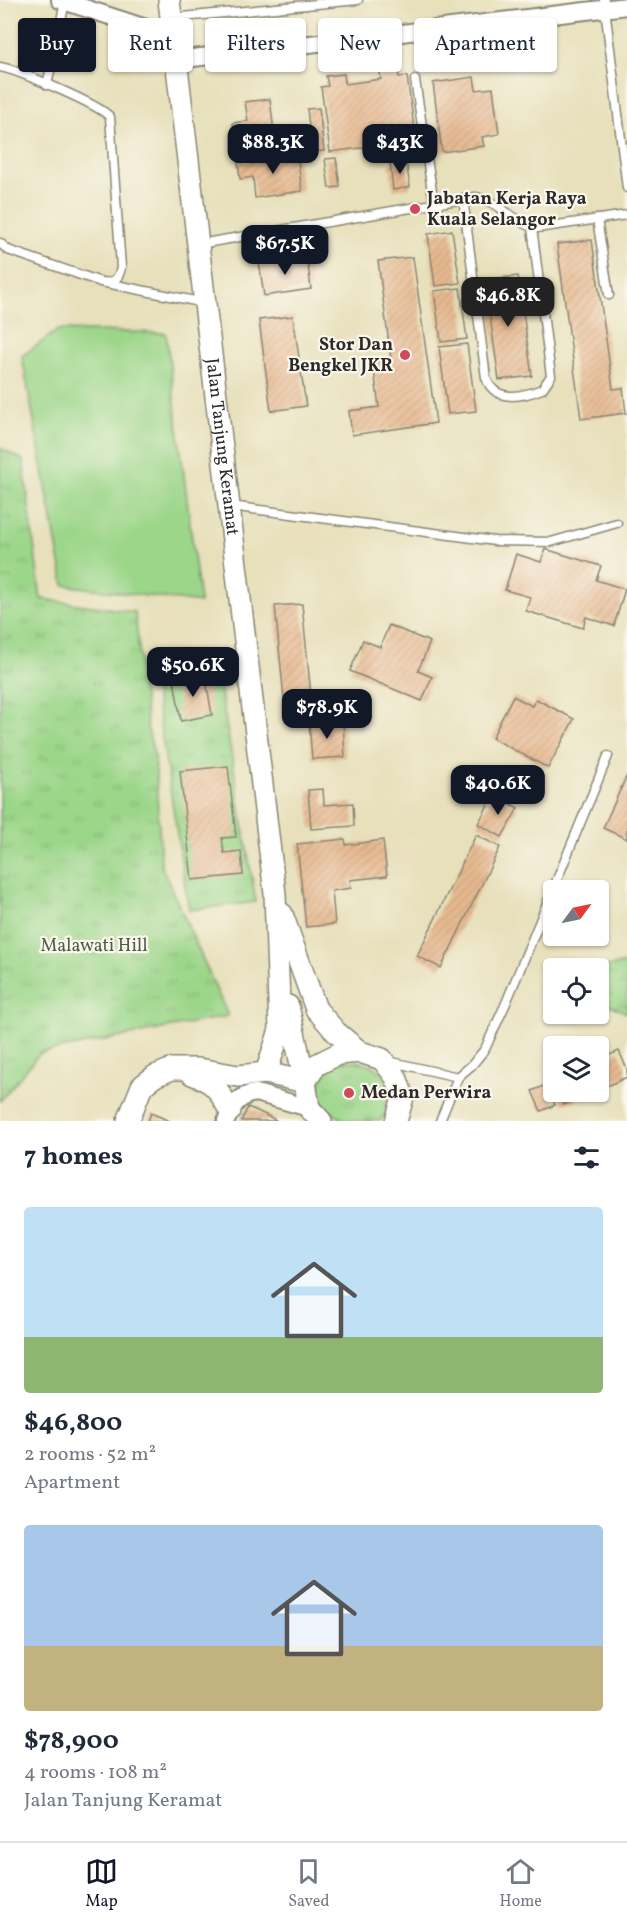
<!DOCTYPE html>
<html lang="en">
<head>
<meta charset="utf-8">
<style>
  body { margin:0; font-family:Vollkorn,serif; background:#f6f6f7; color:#1f2937; height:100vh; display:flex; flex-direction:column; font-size:22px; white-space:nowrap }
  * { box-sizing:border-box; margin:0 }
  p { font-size:20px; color:#747a83 }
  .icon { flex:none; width:33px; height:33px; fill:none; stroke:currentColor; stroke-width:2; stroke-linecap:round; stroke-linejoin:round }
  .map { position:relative; height:1121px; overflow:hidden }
  .side { display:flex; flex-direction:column; background:#fff; flex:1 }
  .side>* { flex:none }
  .hud { position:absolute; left:18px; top:18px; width:591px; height:54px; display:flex; gap:12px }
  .needle { width:39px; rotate:57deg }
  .buttons { position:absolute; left:543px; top:880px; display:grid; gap:12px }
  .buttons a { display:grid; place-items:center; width:66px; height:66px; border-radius:6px; background:#fff; box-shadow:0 2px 4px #0004; font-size:30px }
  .price { position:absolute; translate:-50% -51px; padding:0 14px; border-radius:12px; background:#111827; color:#fff; font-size:20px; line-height:39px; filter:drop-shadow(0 2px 3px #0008) }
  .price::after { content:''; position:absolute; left:50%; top:36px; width:18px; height:14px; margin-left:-9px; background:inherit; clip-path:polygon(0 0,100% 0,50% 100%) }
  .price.selected { background:#222; color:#fff }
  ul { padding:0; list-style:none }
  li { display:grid; align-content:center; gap:12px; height:318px; padding:0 24px }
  li span { display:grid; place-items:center; height:186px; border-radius:6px; color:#555 }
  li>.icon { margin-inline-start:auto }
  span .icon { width:108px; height:108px; fill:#fffc; stroke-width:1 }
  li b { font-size:26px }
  h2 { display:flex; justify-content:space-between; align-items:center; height:72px; padding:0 24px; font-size:26px }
  .pill { padding:0 21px; border-radius:6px; background:#fff; box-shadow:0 2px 4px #0004; font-size:21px; line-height:54px }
  .pill.selected { background:#111827; color:#fff }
  .tabs { display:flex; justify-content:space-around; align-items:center; height:84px; border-top:2px solid #e0e1e3; background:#fff; font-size:16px; color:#747a83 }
  .tabs a { display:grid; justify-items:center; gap:3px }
  .tabs .selected { color:#111827 }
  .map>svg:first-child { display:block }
  .grass { fill:url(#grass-tufts); stroke:#63805a; stroke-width:1.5 }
  .wetland { fill:url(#wetland-marsh); stroke:#63805a; stroke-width:1.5 }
  .garden { fill:#9bd689; stroke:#63805a; stroke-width:1.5 }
  .building { fill:url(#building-hatch) }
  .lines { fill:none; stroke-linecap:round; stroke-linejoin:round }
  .service-casing { stroke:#898673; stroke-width:11 }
  .minor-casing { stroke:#898673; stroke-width:20 }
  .tertiary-casing { stroke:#898673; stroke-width:24 }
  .service { stroke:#fff; stroke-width:8 }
  .minor { stroke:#fff; stroke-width:16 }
  .tertiary { stroke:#fff; stroke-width:21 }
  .poi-dot { fill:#d1495b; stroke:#fbf7ec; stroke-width:2 }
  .labels { text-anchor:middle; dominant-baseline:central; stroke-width:4.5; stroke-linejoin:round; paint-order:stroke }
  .poi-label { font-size:18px; font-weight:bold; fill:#2b2b2b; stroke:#fbf7ec; text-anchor:start }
  .street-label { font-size:18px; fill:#2b2b2b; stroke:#fbf7ec }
  .park-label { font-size:18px; fill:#4d5e47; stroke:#fbf7ec }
</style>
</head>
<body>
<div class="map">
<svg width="627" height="1121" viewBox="0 0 627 1121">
  <defs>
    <pattern id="grass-tufts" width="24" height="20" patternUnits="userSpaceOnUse" patternTransform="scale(1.5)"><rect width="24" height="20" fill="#9bd689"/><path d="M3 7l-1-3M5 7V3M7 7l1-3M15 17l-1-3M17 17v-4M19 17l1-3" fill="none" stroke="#86b876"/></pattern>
    <pattern id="wetland-marsh" width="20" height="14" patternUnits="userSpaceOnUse" patternTransform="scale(1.5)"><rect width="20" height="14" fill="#9bd689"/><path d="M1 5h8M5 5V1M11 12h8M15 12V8" fill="none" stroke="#86b876"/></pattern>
    <pattern id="building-hatch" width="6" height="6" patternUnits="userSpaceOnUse" patternTransform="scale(1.5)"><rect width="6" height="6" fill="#e7b990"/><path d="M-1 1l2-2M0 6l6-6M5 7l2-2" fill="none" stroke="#c69f7c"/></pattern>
  </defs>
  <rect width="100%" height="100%" fill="#fbf7ec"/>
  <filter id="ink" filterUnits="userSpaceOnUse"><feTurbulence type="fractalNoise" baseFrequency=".0167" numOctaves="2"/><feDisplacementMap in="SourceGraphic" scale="12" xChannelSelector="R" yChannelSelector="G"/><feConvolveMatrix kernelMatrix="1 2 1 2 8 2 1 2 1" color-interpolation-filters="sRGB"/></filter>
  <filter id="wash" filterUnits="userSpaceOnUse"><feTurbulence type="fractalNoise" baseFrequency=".008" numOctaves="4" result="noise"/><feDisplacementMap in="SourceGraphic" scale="24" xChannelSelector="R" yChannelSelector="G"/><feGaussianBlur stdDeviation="1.35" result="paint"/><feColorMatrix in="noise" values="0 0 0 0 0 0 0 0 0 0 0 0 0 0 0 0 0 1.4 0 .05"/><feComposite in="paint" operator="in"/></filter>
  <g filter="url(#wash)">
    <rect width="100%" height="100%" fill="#e7e0bb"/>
    <g class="grass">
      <polygon points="0,448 23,460 41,599 135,612 147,726 155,758 161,865 228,1016 40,1053 0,1101"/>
      <polygon points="214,651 256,902 189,910 149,654"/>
      <path d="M337,1060C346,1061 357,1061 366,1063C392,1070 397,1103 380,1121C370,1121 357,1121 347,1121C343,1120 338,1116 334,1114C309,1099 319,1075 337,1060Z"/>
    </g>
    <polygon class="wetland" points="627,963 627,1013 599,1000 597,969"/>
    <polygon class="garden" points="58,330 166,333 200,603 64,585 22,356"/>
    <g id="blocks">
      <g class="building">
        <polygon points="397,63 399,77 407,76 416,141 330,152 321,87 328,86 326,76 344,74 345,84 381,79 379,65"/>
        <polygon points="474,77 476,90 493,88 499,134 482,137 484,146 442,152 433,83"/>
        <polygon points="270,99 275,140 236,145 233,123 248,121 245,102"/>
        <polygon points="319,108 324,151 312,152 307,109"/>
        <polygon points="297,154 302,191 255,198 253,177 240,179 238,162"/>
        <polygon points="336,158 340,187 329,188 325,159"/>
        <polygon points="406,161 410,187 393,190 390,163"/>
        <polygon points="452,230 460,283 435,286 428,234"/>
        <polygon points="592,240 613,389 623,388 626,413 581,419 557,244"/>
        <polygon points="307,256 311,289 264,296 259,262"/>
        <polygon points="413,257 436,423 352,435 349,411 379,407 373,362 391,359 378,261"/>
        <polygon points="518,276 532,376 499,380 485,280"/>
        <polygon points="460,288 467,339 441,342 434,291"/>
        <polygon points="293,316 306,406 271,411 259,320"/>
        <polygon points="467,344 476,411 448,414 439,347"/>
        <polygon points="545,549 601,566 596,580 625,589 614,626 586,617 583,628 526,611 530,597 505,590 516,554 541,562"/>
        <polygon points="302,604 311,696 284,699 275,606"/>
        <polygon points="389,625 430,642 418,671 432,677 422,701 350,671 363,640 380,647"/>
        <polygon points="205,674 212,715 181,721 174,680"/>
        <polygon points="513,696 532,706 536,699 574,719 548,768 492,738"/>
        <polygon points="343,721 345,757 312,759 309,722"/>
        <polygon points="228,766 236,837 222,838 224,853 241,851 243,875 192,880 180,771"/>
        <polygon points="627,775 627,839 603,828"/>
        <polygon points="323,789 324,805 353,803 354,826 311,829 308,790"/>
        <polygon points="494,794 518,808 502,837 478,824"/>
        <polygon points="476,835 500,847 441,968 417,956"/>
        <polygon points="345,839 346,845 383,840 387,876 350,880 351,888 332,891 335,924 306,927 297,844"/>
        <polygon points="619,1051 627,1069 627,1077 598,1090 598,1060"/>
        <polygon points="546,1085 555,1105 541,1111 532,1091"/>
        <polygon points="558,1092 594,1092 564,1105"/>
        <polygon points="248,1107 266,1115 277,1121 241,1121"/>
        <polygon points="151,1113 170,1121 148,1121"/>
      </g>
    </g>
  </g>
  <g filter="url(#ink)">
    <use href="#blocks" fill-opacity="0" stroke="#898673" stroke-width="1.5"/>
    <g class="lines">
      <defs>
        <g id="service">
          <polyline points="604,0 627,188"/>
          <polyline points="172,18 358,0"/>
          <path d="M0,67C18,70 100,105 110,117L121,267C119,279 113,284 101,282"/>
          <polyline points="415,80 434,204"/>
          <polyline points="47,85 65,2"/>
          <path d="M463,198L486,378C495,403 522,397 542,389L551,376L532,227"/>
          <polyline points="597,219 609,295"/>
          <polyline points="0,243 8,250 101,282 205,303"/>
          <path d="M199,244L475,197C499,200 514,224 537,228L627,215"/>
          <polyline points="230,506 495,541 551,542 617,523"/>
          <polyline points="388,1061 458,1077"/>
          <polyline points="440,1121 458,1077 472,1065 485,1049 506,1003 608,756"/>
        </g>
        <g id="minor">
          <polyline points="60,0 174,37"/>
          <polyline points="176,60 627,6"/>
          <path d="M226,1121C232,1106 239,1095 256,1093L309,1108"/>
        </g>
        <g id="tertiary">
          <path id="s1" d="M169,0L275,894L280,1030L266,1073"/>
          <polyline points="282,914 316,1009 336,1032 360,1052"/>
          <path d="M192,1074C216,1083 219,1090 230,1111"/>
          <polyline points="128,1121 142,1086 155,1076 172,1069 199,1069 238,1076 266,1073 305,1082 288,1006"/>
          <polyline points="321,1121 309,1108 305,1082 316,1065 338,1054 360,1052 382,1059 396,1077 403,1097 396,1121"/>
        </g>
      </defs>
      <use href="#service" class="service-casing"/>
      <use href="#minor" class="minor-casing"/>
      <use href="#tertiary" class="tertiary-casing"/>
      <use href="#service" class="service"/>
      <use href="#minor" class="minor"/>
      <use href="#tertiary" class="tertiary"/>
    </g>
  </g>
  <g class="poi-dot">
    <circle cx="415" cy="209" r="6"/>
    <circle cx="405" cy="355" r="6"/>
    <circle cx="349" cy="1093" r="6"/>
  </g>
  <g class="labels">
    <g class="poi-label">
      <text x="427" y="199">Jabatan Kerja Raya<tspan x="427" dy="21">Kuala Selangor</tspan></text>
      <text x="393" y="345" text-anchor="end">Stor Dan<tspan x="393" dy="21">Bengkel JKR</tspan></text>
      <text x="361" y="1093">Medan Perwira</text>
    </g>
    <g class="street-label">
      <text stroke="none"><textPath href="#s1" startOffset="450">Jalan Tanjung Keramat</textPath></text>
    </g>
    <g class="park-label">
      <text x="94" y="946">Malawati Hill</text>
    </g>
  </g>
</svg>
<div class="buttons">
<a><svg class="needle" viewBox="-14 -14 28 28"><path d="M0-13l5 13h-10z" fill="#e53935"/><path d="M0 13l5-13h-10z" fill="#747a83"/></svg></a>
<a><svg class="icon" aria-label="locate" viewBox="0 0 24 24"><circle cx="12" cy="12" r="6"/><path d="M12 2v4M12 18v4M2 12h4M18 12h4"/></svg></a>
<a><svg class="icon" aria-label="layers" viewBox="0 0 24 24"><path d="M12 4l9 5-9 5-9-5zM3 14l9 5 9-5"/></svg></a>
</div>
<b class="price" style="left:273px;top:175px">$88.3K</b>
<b class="price" style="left:400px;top:175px">$43K</b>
<b class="price" style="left:285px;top:276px">$67.5K</b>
<b class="price selected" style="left:508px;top:328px">$46.8K</b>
<b class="price" style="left:193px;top:698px">$50.6K</b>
<b class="price" style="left:327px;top:740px">$78.9K</b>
<b class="price" style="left:498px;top:816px">$40.6K</b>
<div class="hud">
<a class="pill selected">Buy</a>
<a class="pill">Rent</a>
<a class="pill">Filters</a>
<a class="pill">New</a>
<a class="pill">Apartment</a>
</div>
</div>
<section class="side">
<h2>7 homes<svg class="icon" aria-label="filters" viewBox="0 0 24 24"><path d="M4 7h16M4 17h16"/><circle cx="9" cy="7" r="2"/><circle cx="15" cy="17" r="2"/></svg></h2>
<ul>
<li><span style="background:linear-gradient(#bfe0f5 70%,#8fb573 0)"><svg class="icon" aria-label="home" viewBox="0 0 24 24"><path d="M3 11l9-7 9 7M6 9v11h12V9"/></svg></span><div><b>$46,800</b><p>2 rooms · 52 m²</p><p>Apartment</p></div></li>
<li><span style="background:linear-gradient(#a9c7e8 65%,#c2b280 0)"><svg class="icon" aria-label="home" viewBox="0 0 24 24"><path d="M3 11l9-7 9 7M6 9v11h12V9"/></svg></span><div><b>$78,900</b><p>4 rooms · 108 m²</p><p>Jalan Tanjung Keramat</p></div></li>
</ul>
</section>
<nav class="tabs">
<a class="selected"><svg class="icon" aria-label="map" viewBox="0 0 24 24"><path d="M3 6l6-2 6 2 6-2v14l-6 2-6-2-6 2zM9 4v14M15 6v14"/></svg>Map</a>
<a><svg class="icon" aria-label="saved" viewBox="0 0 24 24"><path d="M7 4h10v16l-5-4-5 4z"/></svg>Saved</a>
<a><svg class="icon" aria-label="home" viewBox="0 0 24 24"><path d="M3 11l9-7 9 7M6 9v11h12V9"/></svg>Home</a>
</nav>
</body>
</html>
